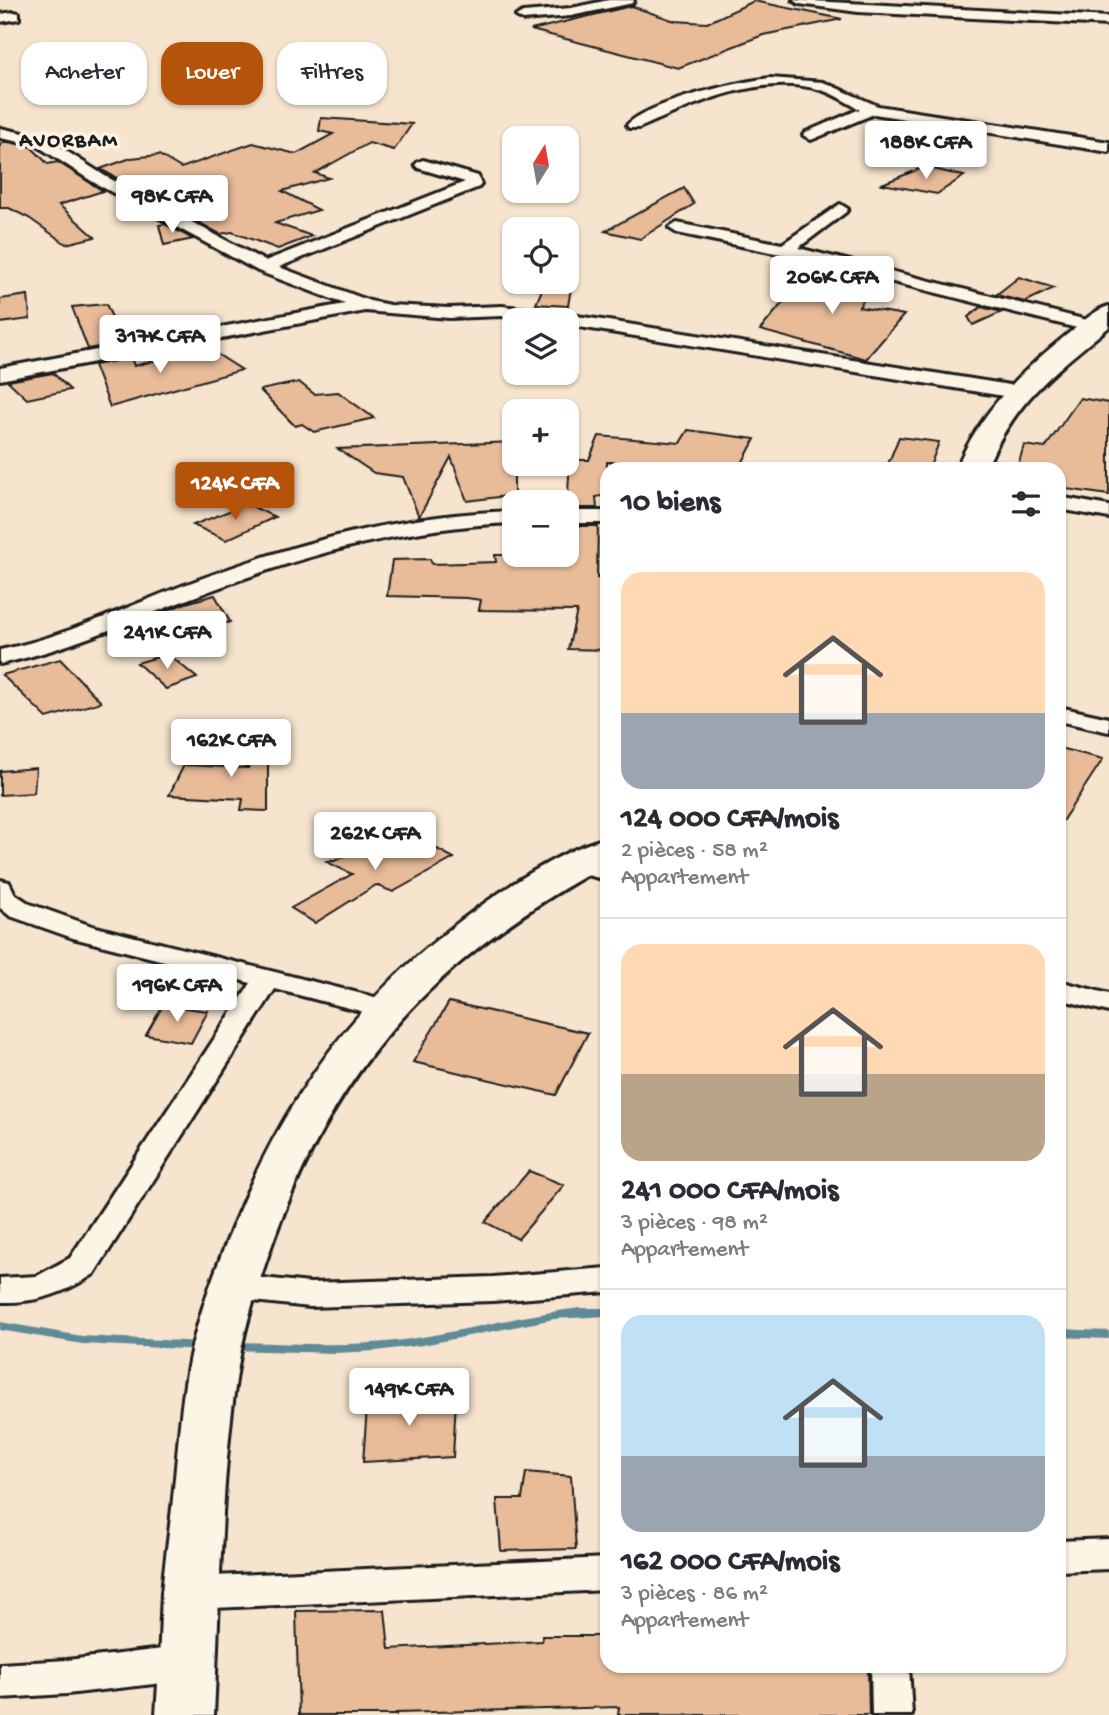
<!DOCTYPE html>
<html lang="fr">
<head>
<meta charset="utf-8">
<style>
  body { margin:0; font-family:"Gochi Hand",sans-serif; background:#f2f2f3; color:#2b2b33; height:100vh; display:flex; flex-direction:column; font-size:26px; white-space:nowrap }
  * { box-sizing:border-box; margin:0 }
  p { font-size:23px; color:#7c7c81 }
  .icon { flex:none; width:38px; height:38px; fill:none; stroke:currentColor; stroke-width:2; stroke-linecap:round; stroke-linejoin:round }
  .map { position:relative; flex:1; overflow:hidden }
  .drawer { position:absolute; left:600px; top:462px; width:466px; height:1211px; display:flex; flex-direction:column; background:#fff; border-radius:21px; box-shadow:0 2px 5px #0004 }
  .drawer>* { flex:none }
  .guide { position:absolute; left:21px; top:42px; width:474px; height:63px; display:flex; gap:14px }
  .needle { width:46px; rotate:11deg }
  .buttons { position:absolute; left:502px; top:126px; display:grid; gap:14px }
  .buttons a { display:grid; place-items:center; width:77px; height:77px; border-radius:14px; background:#fff; box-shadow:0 2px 5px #0004; font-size:35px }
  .price { position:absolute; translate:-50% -60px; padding:0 16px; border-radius:7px; background:#fff; color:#222; font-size:23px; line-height:46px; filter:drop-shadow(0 2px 4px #0008) }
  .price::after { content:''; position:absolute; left:50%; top:42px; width:21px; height:16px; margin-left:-10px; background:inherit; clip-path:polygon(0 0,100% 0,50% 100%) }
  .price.on { background:#b45309; color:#fff }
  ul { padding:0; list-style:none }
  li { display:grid; align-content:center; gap:14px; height:371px; padding:0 21px }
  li+li { border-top:2px solid #e1e1e2 }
  li span { display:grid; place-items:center; height:217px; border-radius:21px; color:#555 }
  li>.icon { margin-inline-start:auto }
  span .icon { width:126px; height:126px; fill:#fffc; stroke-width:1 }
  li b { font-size:30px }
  h2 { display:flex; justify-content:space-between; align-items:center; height:84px; padding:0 21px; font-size:30px }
  .chip { padding:0 24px; border-radius:21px; background:#fff; box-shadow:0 2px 5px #0004; font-size:24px; line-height:63px }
  .chip.on { background:#b45309; color:#fff }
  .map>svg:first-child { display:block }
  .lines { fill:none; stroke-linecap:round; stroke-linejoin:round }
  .stream { fill:#5f8b98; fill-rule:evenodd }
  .building { fill:#e8bb99; stroke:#1c1c1c; stroke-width:2 }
  .street-casing { stroke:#1c1c1c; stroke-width:6 }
  .secondary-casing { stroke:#1c1c1c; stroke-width:6 }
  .street { fill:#fcf5e5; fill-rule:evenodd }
  .secondary { fill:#fcf5e5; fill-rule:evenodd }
  .labels { text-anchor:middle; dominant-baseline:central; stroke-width:7; stroke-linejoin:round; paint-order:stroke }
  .far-district-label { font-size:21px; font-weight:bold; letter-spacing:2px; fill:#1c1c1c; stroke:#fcf5e5 }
</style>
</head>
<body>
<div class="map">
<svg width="1109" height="1715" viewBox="0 0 1109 1715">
  <rect width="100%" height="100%" fill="#f6e4ce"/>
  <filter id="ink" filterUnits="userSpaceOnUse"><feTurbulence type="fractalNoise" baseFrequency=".0143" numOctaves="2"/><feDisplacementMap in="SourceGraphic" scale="14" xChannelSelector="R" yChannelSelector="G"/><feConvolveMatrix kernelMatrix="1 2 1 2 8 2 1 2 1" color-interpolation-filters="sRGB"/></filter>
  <g filter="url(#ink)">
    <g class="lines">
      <g class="stream">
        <path d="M580,1308H607V1316L554,1319L423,1345L376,1351L335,1353L231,1350L227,1349L225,1346L227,1343L231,1342C286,1343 342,1347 396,1341C458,1333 518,1315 580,1308Z"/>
        <polygon points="0,1322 82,1336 203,1342 207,1343 209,1346 207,1349 203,1350 82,1344 0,1330"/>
        <polygon points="1059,1329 1109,1331 1109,1339 1059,1337"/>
      </g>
    </g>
    <g class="building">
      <polygon points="754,1 842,19 763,35 678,68 531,30 631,6 675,21 707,23"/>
      <polygon points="321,118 412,124 394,150 369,143 315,173 329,178 282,191 319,210 275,223 312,236 278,249 232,232 220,234 100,169 131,158 159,155 181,168 253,143 296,154 333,134 319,131"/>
      <polygon points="9,142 31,147 48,164 58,162 103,191 59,205 95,237 66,244 29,218 9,208 0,208 0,144"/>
      <polygon points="924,167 964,176 937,194 882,184"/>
      <polygon points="684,188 694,204 640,239 605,231"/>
      <polygon points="165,224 193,239 164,245 159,225"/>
      <polygon points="808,272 875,282 859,307 904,315 866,359 760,330"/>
      <polygon points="1019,277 1054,288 1025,302 996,295"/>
      <polygon points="545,282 572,282 568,306 536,304"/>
      <polygon points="28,295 30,319 0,323 0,299"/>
      <polygon points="106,304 123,342 88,349 72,307"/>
      <polygon points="981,307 1002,312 973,325 968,317"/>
      <polygon points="206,347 242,370 110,407 94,365 131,358 134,366"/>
      <polygon points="53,373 70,390 27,399 8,381"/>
      <polygon points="299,382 314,394 338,392 374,418 314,432 302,424 295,426 260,390"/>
      <polygon points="1080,398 1109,403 1109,495 1059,488 1059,469 1017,469 1024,445 1045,448"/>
      <polygon points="688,430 755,439 739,469 672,469 676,463 607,462 607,495 596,497 597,508 567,508 570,460 589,460 599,436 680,443"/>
      <polygon points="899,437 939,442 929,469 886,469"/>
      <polygon points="514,442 514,495 467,501 451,457 419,517 403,477 374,473 338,449"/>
      <polygon points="247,504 275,517 226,540 193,525"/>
      <polygon points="567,526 598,526 597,578 607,578 607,650 568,649 577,611 479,610 481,600 467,598 387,596 392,560 430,559 432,564 496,562 495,555 567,555"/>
      <polygon points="215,595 230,622 133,653 109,633 186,603"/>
      <polygon points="168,654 197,678 166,689 137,663"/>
      <polygon points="60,659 101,702 47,718 2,675"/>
      <polygon points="255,731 268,732 268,811 241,810 243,799 169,795 184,765 248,768"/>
      <polygon points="1059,748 1103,759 1059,826"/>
      <polygon points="36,768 34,793 0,795 0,771"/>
      <polygon points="403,831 454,858 393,892 376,885 315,923 291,908 352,874 325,861 334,861"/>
      <polygon points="449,1002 588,1033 556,1095 413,1062"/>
      <polygon points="163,1005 208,1011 191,1043 146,1035"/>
      <polygon points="529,1171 564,1185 518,1239 485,1222"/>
      <polygon points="368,1393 456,1399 453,1457 363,1462"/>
      <polygon points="526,1472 571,1476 576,1549 501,1551 497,1499 522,1499"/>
      <polygon points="385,1610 389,1649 542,1641 542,1636 607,1636 607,1666 868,1666 869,1715 618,1715 619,1707 396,1713 396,1715 299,1715 296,1611"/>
    </g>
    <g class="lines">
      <defs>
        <g id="street">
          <polygon points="609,0 634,0 633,3 571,16 523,20 516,16 523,12 571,8"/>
          <polygon points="793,0 1109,17 1109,25 858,12 799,4"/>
          <polygon points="14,12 19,13 19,19 0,22 0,14"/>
          <path d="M770,78L823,82L878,106L1109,142V152L874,114L811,140L803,135L806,132L860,109C847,103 835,94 821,90C761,72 693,104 639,128H629L627,125C649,102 737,82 770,78Z"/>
          <polygon points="0,128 46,138 105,176 265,261 465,182 418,168 415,165 418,162 423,160 478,176 481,184 479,187 279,267 370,301 390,305 449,308 502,306 552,312 1016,386 1026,392 1016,398 567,325 567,320 502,316 449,318 365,311 0,380 0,368 345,304 258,271 93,182 36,145 0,138"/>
          <polygon points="840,204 848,209 846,212 798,248 1099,323 1102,327 1093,332 785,255 677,233 669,228 677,223 782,244"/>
          <polygon points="1059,497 1109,506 1109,518 1059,509"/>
          <path d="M514,511V523C409,527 313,552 215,589C143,615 75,648 0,664V650C68,636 130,605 195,581C298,542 403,514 514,511Z"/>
          <rect x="567" y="511" width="40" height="12"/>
          <polygon points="1059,707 1109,718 1109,732 1059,721"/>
          <polygon points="576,856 607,864 607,880 567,870 563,864 567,858"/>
          <path d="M0,880L9,882L15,894L30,904L92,926L394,1002L398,1008L394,1014L384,1017L275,989L94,1274C63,1294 36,1303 0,1302V1278L37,1276L70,1258L251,983L73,938L10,916L0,908Z"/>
          <polygon points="1059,981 1109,994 1109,1012 1059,999"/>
          <polygon points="607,1268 607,1292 493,1301 310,1307 234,1299 222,1296 218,1287 222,1278 234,1275 310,1283 493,1277"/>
          <polygon points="1109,1539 1109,1569 1059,1571 1059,1541"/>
          <polygon points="607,1558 607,1590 190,1609 177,1604 171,1593 177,1582 190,1577"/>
          <polygon points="189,1646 203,1651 208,1663 203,1675 189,1680 67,1694 0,1698 0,1664 67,1660"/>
          <polygon points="871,1666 909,1666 912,1715 872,1715"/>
        </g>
        <g id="secondary">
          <path d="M1109,306V327C1054,372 1014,401 986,469H956C981,411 1020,372 1069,333C1082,323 1094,310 1109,306Z"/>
          <path d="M607,838V864C442,954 340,1057 275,1236C259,1280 244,1326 237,1373C220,1485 220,1602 214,1715H156C159,1675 160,1634 162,1593C165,1558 171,1523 174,1488C178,1450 180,1411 187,1372C194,1329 209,1287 225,1246C271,1123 340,1016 444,934C483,902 559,849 607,838Z"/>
        </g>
      </defs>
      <use href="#street" class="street-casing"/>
      <use href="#secondary" class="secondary-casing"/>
      <use href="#street" class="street"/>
      <use href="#secondary" class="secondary"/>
    </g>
  </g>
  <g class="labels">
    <g class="far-district-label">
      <text x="69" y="142">AVORBAM</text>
    </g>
  </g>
</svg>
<div class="buttons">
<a><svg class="needle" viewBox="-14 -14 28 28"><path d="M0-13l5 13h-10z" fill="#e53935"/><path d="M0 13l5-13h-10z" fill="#7c7c81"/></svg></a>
<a><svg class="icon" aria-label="locate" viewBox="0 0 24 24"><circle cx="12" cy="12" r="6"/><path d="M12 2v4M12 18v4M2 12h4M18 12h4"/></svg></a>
<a><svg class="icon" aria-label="layers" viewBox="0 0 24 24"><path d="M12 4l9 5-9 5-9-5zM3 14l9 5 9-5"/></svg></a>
<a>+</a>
<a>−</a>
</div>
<b class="price" style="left:926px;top:181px">188K CFA</b>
<b class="price" style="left:172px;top:235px">98K CFA</b>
<b class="price" style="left:832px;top:316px">206K CFA</b>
<b class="price" style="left:160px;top:375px">317K CFA</b>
<b class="price on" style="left:235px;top:522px">124K CFA</b>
<b class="price" style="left:167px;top:671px">241K CFA</b>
<b class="price" style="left:231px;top:779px">162K CFA</b>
<b class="price" style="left:375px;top:872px">262K CFA</b>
<b class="price" style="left:177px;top:1024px">196K CFA</b>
<b class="price" style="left:409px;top:1428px">149K CFA</b>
<div class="guide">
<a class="chip">Acheter</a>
<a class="chip on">Louer</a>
<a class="chip">Filtres</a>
</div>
<section class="drawer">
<h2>10 biens<svg class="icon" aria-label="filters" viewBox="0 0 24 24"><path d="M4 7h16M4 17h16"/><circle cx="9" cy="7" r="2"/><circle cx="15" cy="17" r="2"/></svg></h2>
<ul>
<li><span style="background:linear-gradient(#ffd9b3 65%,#9aa5b1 0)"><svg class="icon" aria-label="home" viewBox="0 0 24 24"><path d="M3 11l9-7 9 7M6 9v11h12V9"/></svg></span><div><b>124 000 CFA/mois</b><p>2 pièces · 58 m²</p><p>Appartement</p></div></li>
<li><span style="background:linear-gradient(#ffd9b3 60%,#b9a48a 0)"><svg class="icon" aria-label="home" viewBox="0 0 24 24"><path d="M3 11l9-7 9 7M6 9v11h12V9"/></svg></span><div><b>241 000 CFA/mois</b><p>3 pièces · 98 m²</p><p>Appartement</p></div></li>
<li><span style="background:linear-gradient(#bfe0f5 65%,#9aa5b1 0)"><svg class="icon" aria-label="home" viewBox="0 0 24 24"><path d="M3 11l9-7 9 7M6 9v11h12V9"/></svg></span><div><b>162 000 CFA/mois</b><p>3 pièces · 86 m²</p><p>Appartement</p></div></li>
</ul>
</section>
</div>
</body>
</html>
